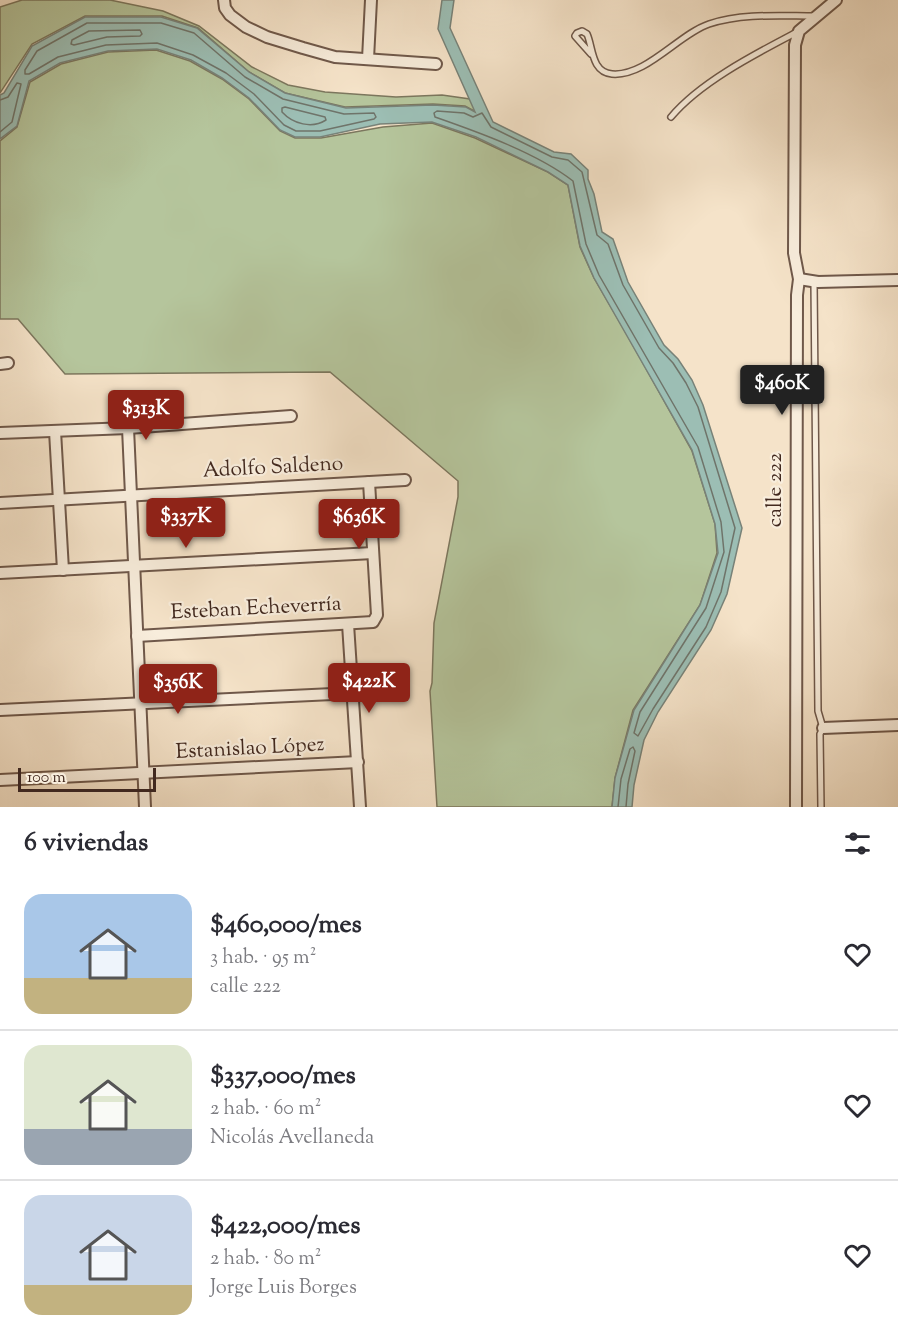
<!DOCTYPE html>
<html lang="es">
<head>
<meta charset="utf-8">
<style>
  body { margin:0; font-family:"Sorts Mill Goudy",serif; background:#f2f2f3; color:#2b2b33; height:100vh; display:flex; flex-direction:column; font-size:22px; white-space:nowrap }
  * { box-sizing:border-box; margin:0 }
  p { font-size:20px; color:#7c7c81 }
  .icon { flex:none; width:33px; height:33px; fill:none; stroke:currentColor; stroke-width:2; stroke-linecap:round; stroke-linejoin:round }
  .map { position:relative; height:807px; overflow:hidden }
  .details { display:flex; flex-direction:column; background:#fff; flex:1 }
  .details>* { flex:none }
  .scale { position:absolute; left:18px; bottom:15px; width:138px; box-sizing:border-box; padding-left:6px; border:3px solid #42291f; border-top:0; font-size:16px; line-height:21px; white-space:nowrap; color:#42291f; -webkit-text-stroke:4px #f8eddc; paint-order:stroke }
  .price { position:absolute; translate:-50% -51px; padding:0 14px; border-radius:6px; background:#8f2418; color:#fff; font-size:20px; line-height:39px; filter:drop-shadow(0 2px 3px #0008) }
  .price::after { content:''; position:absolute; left:50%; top:36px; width:18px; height:14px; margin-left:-9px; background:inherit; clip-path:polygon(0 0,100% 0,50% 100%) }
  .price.on { background:#222; color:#fff }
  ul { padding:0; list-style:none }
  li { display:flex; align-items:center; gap:18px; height:150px; padding:0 24px }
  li+li { border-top:2px solid #e1e1e2 }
  li span { display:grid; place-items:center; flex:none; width:168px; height:120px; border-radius:18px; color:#555 }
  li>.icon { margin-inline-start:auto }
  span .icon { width:72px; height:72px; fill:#fffc; stroke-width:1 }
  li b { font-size:26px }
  h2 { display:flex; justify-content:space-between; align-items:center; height:72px; padding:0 24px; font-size:26px }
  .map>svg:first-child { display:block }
  .green { fill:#b5c59c; stroke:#7c775e; stroke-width:1.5 }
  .water { fill:#9cbeb4; stroke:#788278; stroke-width:1.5 }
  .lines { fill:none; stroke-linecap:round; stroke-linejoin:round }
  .shore { stroke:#6f746a; stroke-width:1.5 }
  .service-casing { stroke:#6f584a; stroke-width:8 }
  .minor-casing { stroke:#6f584a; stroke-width:14 }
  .service { stroke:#f8eddc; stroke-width:5 }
  .minor { stroke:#f8eddc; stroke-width:10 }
  .labels { text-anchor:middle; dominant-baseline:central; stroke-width:4.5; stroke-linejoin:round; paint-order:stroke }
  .street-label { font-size:21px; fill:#42291f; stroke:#f8eddc }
</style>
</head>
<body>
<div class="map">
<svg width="898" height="807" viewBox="0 0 898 807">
  <rect width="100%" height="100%" fill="#f5e3c9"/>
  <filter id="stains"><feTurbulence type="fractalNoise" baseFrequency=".00333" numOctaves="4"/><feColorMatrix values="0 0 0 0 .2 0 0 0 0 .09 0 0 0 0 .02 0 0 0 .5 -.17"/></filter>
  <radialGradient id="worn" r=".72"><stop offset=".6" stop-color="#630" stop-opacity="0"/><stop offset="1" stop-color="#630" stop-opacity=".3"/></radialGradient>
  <g class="green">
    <polygon points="22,0 110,0 163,11 199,26 252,67 288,85 325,92 396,97 442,95 470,99 476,112 465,106 433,104 345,107 285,93 249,72 198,28 162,16 85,16 32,44 0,93 0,7"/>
    <polygon points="156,50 190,61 222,79 249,99 280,131 295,138 321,138 383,127 432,123 475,138 548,172 568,185 580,247 594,278 625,331 692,451 715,524 717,553 700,605 633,710 615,778 612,807 437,807 430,691 432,683 434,623 458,497 458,481 330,372 65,374 18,319 0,319 0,141 17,127 30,82 61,64 108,52"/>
  </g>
  <polygon class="water" points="442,0 454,0 450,28 493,122 554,152 571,154 588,170 588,179 594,194 602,232 613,239 628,282 664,345 678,359 692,380 703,405 742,528 727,594 711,630 658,712 644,740 634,785 632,807 612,807 615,778 634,710 700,605 718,553 715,524 692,450 594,278 580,246 568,185 548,172 476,137 432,122 380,124 320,137 295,137 280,130 249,98 222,78 191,60 157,49 108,51 60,63 29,81 17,126 0,139 0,95 4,93 32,46 85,17 161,17 197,28 249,72 285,93 346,108 433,105 466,107 475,112 438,29"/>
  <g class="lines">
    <g class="shore">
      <polygon points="87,23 161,23 194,33 245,77 283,99 344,114 374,113 376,117 374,119 320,131 296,131 284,125 254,94 226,73 193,55 157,43 106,45 58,57 29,74 25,74 25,70 37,51"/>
      <polygon points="89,31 140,30 142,34 140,36 107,37 74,45 71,44 72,40"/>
      <polyline points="0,100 8,97 17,83 21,84 12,122 0,132"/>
      <path d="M285,107L325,117L326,120C312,129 293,124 282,112V108Z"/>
      <path d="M437,111L464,113L473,117L482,113L491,127L552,157L568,160L582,172L597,235L608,244L623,285L659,348L673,363L686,383L698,407L735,528L721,592L706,627L653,709L638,736L634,733L640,712L706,608L724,552L721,522L698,447L599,275L586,244L573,181C537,153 478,132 435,117L434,113Z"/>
      <polyline points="618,807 621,779 630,749 633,747 635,751 628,784 626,807"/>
    </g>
    <defs>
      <g id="service">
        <path d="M591,54L575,36L577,33L582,31L587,34C593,47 591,72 612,74C646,77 679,34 709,24C743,13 780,16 815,16"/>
        <path d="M671,117C700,82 757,53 797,32"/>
        <polyline points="814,282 818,711 823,728 820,734 821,807"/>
      </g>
      <g id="minor">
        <polyline points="224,0 225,8 230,15 246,27 267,37 303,48 335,57 436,64"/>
        <polyline points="368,59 371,0"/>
        <polyline points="799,279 818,282 898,280"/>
        <polyline points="0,364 8,363"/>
        <polyline points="128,428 145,807"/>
        <polyline points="55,431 63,570"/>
        <polyline points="0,433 128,428 291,416"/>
        <polyline points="0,503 405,480"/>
        <polyline points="0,573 373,553"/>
        <polyline points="348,624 360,807"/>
        <polyline points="137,636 373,622 377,615 369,482"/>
        <polyline points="0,710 354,693"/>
        <polyline points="823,728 898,725"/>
        <polyline points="0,780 358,762"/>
        <polyline points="796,807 797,295 799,279 794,253 795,45 799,31 836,0"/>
      </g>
    </defs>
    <use href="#service" class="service-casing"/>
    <use href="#minor" class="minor-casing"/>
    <use href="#service" class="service"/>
    <use href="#minor" class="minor"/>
  </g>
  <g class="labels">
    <g class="street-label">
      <text transform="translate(273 468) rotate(-3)">Adolfo Saldeno</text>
      <text transform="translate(776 490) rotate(-90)">calle 222</text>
      <text transform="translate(256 609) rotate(-3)">Esteban Echeverría</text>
      <text transform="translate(250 749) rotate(-3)">Estanislao López</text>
    </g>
  </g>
  <rect width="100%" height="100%" filter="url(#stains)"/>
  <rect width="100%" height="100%" fill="url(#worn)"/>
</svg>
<div class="scale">100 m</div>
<b class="price on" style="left:782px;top:416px">$460K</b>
<b class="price" style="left:146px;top:441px">$313K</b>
<b class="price" style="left:186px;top:549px">$337K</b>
<b class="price" style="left:359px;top:550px">$636K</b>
<b class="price" style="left:369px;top:714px">$422K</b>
<b class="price" style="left:178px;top:715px">$356K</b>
</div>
<section class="details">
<h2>6 viviendas<svg class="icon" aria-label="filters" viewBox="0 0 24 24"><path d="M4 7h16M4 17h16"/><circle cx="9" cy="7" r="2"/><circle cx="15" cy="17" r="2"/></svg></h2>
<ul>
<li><span style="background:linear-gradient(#a9c7e8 70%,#c2b280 0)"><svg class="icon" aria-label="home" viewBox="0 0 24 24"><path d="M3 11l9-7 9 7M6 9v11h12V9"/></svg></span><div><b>$460,000/mes</b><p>3 hab. · 95 m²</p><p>calle 222</p></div><svg class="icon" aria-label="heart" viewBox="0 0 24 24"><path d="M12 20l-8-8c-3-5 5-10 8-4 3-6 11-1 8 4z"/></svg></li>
<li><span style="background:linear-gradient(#dfe7d0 70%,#9aa5b1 0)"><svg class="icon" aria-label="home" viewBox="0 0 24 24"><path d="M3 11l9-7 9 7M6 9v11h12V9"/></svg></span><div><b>$337,000/mes</b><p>2 hab. · 60 m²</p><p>Nicolás Avellaneda</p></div><svg class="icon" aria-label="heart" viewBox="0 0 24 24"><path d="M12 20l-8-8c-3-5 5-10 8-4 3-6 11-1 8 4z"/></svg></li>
<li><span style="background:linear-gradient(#c9d6e8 75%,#c2b280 0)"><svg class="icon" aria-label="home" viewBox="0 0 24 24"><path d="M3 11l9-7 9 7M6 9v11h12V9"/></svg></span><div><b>$422,000/mes</b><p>2 hab. · 80 m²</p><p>Jorge Luis Borges</p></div><svg class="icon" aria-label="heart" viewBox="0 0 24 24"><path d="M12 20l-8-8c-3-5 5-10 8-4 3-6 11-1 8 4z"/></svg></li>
</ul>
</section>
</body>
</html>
